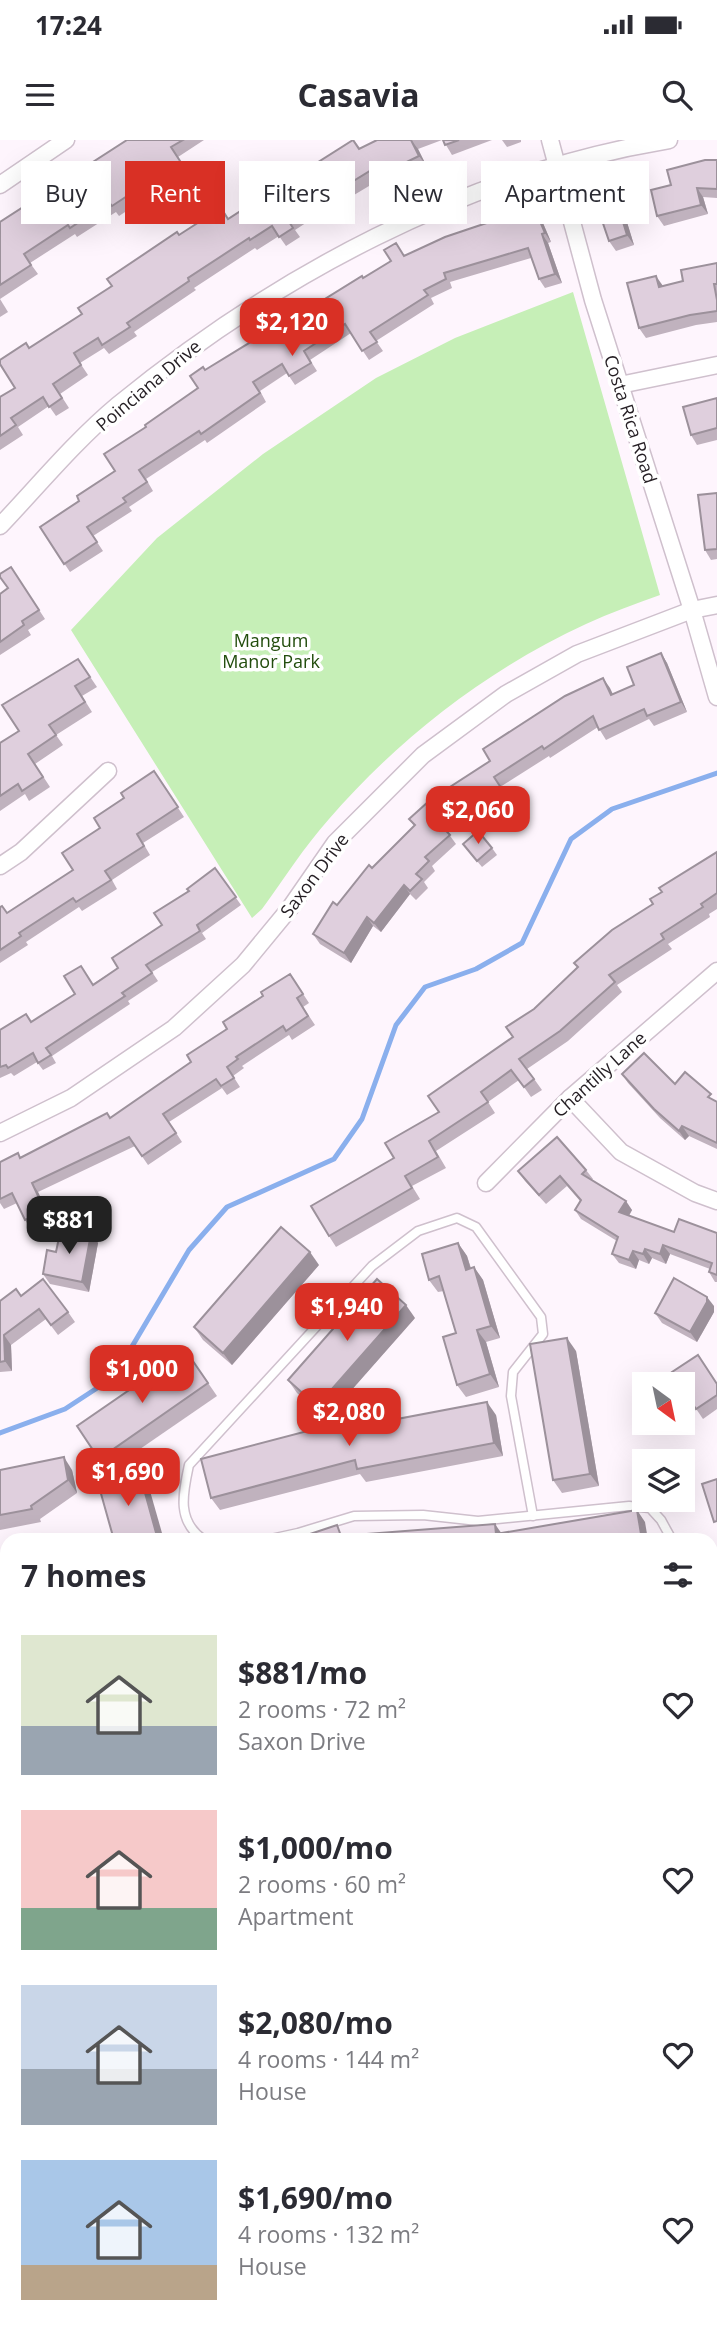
<!DOCTYPE html>
<html lang="en">
<head>
<meta charset="utf-8">
<style>
  body { margin:0; font-family:"Open Sans",sans-serif; background:#f2f2f3; color:#2b2b33; height:100vh; display:flex; flex-direction:column; font-size:26px; white-space:nowrap }
  * { box-sizing:border-box; margin:0 }
  p { font-size:23px; color:#7c7c81 }
  .icon { flex:none; width:38px; height:38px; fill:none; stroke:currentColor; stroke-width:2; stroke-linecap:round; stroke-linejoin:round }
  .map { position:relative; flex:1; overflow:hidden }
  .drawer { position:absolute; left:0px; top:1393px; width:718px; height:798px; display:flex; flex-direction:column; background:#fff; border-radius:21px 21px 0 0; box-shadow:0 7px 28px #0002 }
  .drawer>* { flex:none }
  .banner { position:absolute; left:21px; top:21px; width:676px; height:63px; display:flex; gap:14px }
  .needle { width:46px; rotate:147deg }
  .tools { position:absolute; left:632px; top:1232px; display:grid; gap:14px }
  .tools a { display:grid; place-items:center; width:63px; height:63px; border-radius:0px; background:#fff; box-shadow:0 7px 28px #0002; font-size:35px }
  .price { position:absolute; translate:-50% -60px; padding:0 16px; border-radius:14px; background:#d93025; color:#fff; font-size:23px; line-height:46px; filter:drop-shadow(0 2px 4px #0008) }
  .price::after { content:''; position:absolute; left:50%; top:42px; width:21px; height:16px; margin-left:-10px; background:inherit; clip-path:polygon(0 0,100% 0,50% 100%) }
  .price.selected { background:#222; color:#fff }
  ul { padding:0; list-style:none }
  li { display:flex; align-items:center; gap:21px; height:175px; padding:0 21px }
  li span { display:grid; place-items:center; flex:none; width:196px; height:140px; border-radius:0px; color:#555 }
  li>.icon { margin-inline-start:auto }
  span .icon { width:84px; height:84px; fill:#fffc; stroke-width:1 }
  li b { font-size:30px }
  h2 { display:flex; justify-content:space-between; align-items:center; height:84px; padding:0 21px; font-size:30px }
  .tag { padding:0 24px; border-radius:0px; background:#fff; box-shadow:0 7px 28px #0002; font-size:24px; line-height:63px }
  .tag.selected { background:#d93025; color:#fff }
  .status { display:flex; justify-content:space-between; align-items:center; height:49px; padding:0 35px; background:#fff; direction:ltr }
  .status svg { height:19px; fill:currentColor }
  header { display:flex; justify-content:space-between; align-items:center; height:91px; padding:0 21px; background:#fff; font-size:32px; font-weight:700 }
  .map>svg:first-child { display:block }
  .green { fill:#c6efb7 }
  .lines { fill:none; stroke-linecap:round; stroke-linejoin:round }
  .stream { stroke:#8aafed; stroke-width:5 }
  .lane-casing { stroke:#cfc0cd; stroke-width:11 }
  .street-casing { stroke:#cfc0cd; stroke-width:19 }
  .lane { stroke:#fff; stroke-width:8 }
  .street { stroke:#fff; stroke-width:16 }
  .wall { fill:#c0b2be }
  .shaded-wall { fill:#9c919b }
  .building { fill:#dfcfdd; stroke:#9c919b; stroke-width:2 }
  .labels { text-anchor:middle; dominant-baseline:central; stroke-width:7; stroke-linejoin:round; paint-order:stroke }
  .street-label { font-size:18px; fill:#241e23; stroke:#fff }
  .park-label { font-size:18px; fill:#224d0d; stroke:#fff }
</style>
</head>
<body>
<div class="status"><b>17:24</b><svg viewBox="0 0 49 12"><path d="M0 12V9h3v3zM5 12V6h3v6zM10 12V3h3v9zM15 12V0h3v12zM26 1h20v11H26zM47 4h2v5h-2z"/></svg></div>
<header><svg class="icon" aria-label="menu" viewBox="0 0 24 24"><path d="M4 6h16M4 12h16M4 18h16"/></svg>Casavia<svg class="icon" aria-label="search" viewBox="0 0 24 24"><circle cx="10" cy="10" r="6"/><path d="M15 15l6 6"/></svg></header>
<div class="map">
<svg width="717" height="2191" viewBox="0 0 717 2191">
  <rect width="100%" height="100%" fill="#fef5fd"/>
  <path class="green" d="M573,152L660,455C635,464 610,473 586,484C488,529 399,598 329,679C304,707 284,739 262,769L252,778L71,490L157,398L263,314L376,238L455,198Z"/>
  <g class="lines">
    <polyline class="stream" points="0,1293 65,1269 114,1237 189,1110 227,1067 334,1019 362,979 396,885 425,847 476,829 522,803 571,699 612,669 717,633"/>
    <defs>
      <g id="lane">
        <path d="M204,1400C176,1381 183,1353 189,1325L372,1126L418,1091L457,1078L476,1087L541,1177L543,1194L513,1232L511,1256L533,1376"/>
        <polyline points="266,1400 298,1393 354,1376 423,1375 478,1381 629,1366 650,1368 661,1380 672,1400"/>
        <polyline points="0,1426 7,1425"/>
        <polyline points="0,1480 6,1534"/>
        <polyline points="0,1964 7,1960"/>
      </g>
      <g id="street">
        <polyline points="550,0 593,160 692,470 717,557"/>
        <polyline points="0,45 66,0"/>
        <polyline points="620,245 717,225"/>
        <path d="M0,386C38,346 75,301 118,265C275,136 467,33 669,0"/>
        <polyline points="0,726 21,712 108,631"/>
        <polyline points="570,958 621,1012 695,1053 717,1061"/>
        <polyline points="0,993 71,958 174,888 243,825 290,768 335,703 423,615 506,554 577,514 692,470 717,465"/>
        <polyline points="486,1043 570,958 717,831"/>
        <polyline points="710,1461 717,1460"/>
        <polyline points="0,1534 7,1534"/>
        <polyline points="710,1722 717,1732"/>
        <polyline points="710,1763 717,1759"/>
        <polyline points="710,2019 717,2015"/>
        <polyline points="51,2191 62,2184"/>
        <polyline points="449,2191 460,2184"/>
      </g>
    </defs>
    <use href="#lane" class="lane-casing"/>
    <use href="#street" class="street-casing"/>
    <use href="#lane" class="lane"/>
    <use href="#street" class="street"/>
  </g>
  <g class="wall">
    <polygon points="127,0 204,0 178,17 187,31 119,76 116,72 77,97 75,94 30,123 38,134 0,159 0,82"/>
    <polygon points="354,0 360,8 377,0 442,0 418,9 426,25 389,44 384,37 344,61 343,59 295,90 300,97 286,106 279,96 257,110 255,108 194,148 196,150 134,192 137,196 109,214 104,208 80,223 88,235 60,254 69,268 56,276 49,266 18,287 23,295 0,310 0,257 15,248 29,208 82,174 112,146 179,95 229,79"/>
    <polygon points="443,0 492,0 452,15"/>
    <polygon points="502,0 521,0 521,2 507,7"/>
    <polygon points="717,20 717,58 703,57 708,74 664,86 657,76 671,45"/>
    <polygon points="638,44 647,72 626,79 634,105 616,111 609,101 591,48"/>
    <polygon points="540,76 551,102 548,103 562,143 545,148 539,139 531,118 450,142 452,148 431,158 434,164 376,201 383,211 369,220 351,193 310,220 317,231 295,245 287,233 260,251 266,262 207,303 205,300 146,339 153,351 129,367 132,371 93,396 103,411 70,432 40,387 79,361 115,331 146,287 198,248 205,230 363,138 405,116"/>
    <polygon points="717,123 717,182 696,185 646,198 639,188 663,146 683,141"/>
    <polygon points="0,159 8,172 0,177"/>
    <polygon points="717,258 717,300 697,305 691,295"/>
    <polygon points="717,353 717,419 711,420 705,410"/>
    <polygon points="11,427 45,479 28,490 31,495 0,515 0,454 8,448"/>
    <polygon points="661,513 667,523 687,572 654,586 649,579 606,600 598,587 550,618 549,616 500,647 515,670 483,691 471,672 448,693 456,704 432,726 435,731 424,742 428,748 416,760 410,754 381,792 373,786 351,823 320,804 313,794 337,765 372,728 414,686 409,679 439,654 490,621 603,538 613,555 634,545"/>
    <polygon points="78,519 97,547 82,556 92,572 56,595 63,605 35,624 50,647 29,661 25,654 0,671 0,603 19,591"/>
    <polygon points="154,631 184,677 143,703 150,715 112,740 117,749 82,771 79,767 26,802 28,805 0,823 0,767 7,773 73,730 100,688 124,658"/>
    <polygon points="463,704 492,708 497,715 482,727"/>
    <polygon points="717,712 717,769 709,774 710,777 668,804 672,809 617,845 622,852 568,901 527,929 542,950 531,957 519,940 488,962 495,973 436,1011 446,1028 412,1046 420,1059 336,1107 329,1096 394,1018 513,897 534,869 653,764"/>
    <polygon points="215,728 241,765 202,793 206,799 152,832 158,841 128,861 130,864 52,916 56,923 43,930 37,922 14,936 11,933 0,938 0,890 26,874 32,882 118,828 162,785 189,751"/>
    <polygon points="290,834 309,863 303,867 315,885 292,900 289,895 242,926 244,928 233,936 240,947 227,955 222,948 169,982 182,1002 148,1025 135,1006 38,1052 51,1080 31,1089 25,1080 17,1063 4,1069 0,1063 0,1022 18,1013 21,1018 110,978 191,922 263,856"/>
    <polygon points="622,934 675,944 717,962 717,1009 689,996 685,1000 660,978 628,943"/>
    <polygon points="586,1030 593,1039 592,1040 632,1070 629,1076 674,1092 717,1093 717,1142 715,1142 709,1132 710,1129 670,1114 666,1124 652,1118 649,1124 639,1120 636,1129 619,1123 612,1114 617,1101 581,1079 575,1070 580,1061 567,1046 546,1064 525,1041 518,1031"/>
    <polygon points="91,1094 98,1103 89,1152 50,1144 43,1134"/>
    <polygon points="458,1103 467,1116 471,1128 474,1127 483,1140 500,1198 486,1202 499,1247 466,1257 457,1245 456,1193 444,1151 438,1152 429,1140"/>
    <polygon points="319,1125 232,1225 203,1200 194,1187"/>
    <polygon points="21,1156 68,1172 75,1182 58,1195 46,1179 11,1205 12,1231 0,1232 0,1161"/>
    <polygon points="714,1166 714,1172 697,1202 662,1183 655,1173"/>
    <polygon points="415,1178 326,1279 297,1253 288,1240"/>
    <polygon points="186,1211 217,1256 108,1331 77,1286"/>
    <polygon points="576,1211 599,1346 562,1353 553,1340"/>
    <polygon points="717,1244 717,1269 703,1279 682,1248"/>
    <polygon points="496,1275 503,1316 366,1342 360,1334 220,1370 211,1358"/>
    <polygon points="0,1330 72,1330 77,1353 40,1379 41,1382 0,1390"/>
    <polygon points="717,1800 717,1851 710,1855 710,1804"/>
    <polygon points="7,1861 7,1927 4,1922 0,1925 0,1866"/>
    <polygon points="717,1916 717,1964 710,1968 710,1920"/>
    <polygon points="7,2040 7,2088 0,2092 0,2044"/>
    <polygon points="717,2068 717,2107 711,2111 710,2073"/>
    <polygon points="7,2117 7,2169 0,2173 0,2121"/>
    <polygon points="131,2184 196,2184 194,2185 197,2190 196,2191 115,2191"/>
    <polygon points="299,2184 377,2184 366,2191 289,2191"/>
    <polygon points="516,2184 585,2184 575,2191 505,2191"/>
    <polygon points="592,2184 606,2184 596,2191"/>
  </g>
  <g class="shaded-wall">
    <polygon points="411,0 418,9 426,25 419,16"/>
    <polygon points="631,34 638,44 647,72 641,62"/>
    <polygon points="697,48 703,57 708,74 701,65"/>
    <polygon points="534,67 540,76 551,102 545,93"/>
    <polygon points="619,69 626,79 634,105 627,95"/>
    <polygon points="542,94 548,103 562,143 555,134"/>
    <polygon points="656,136 663,146 666,157 659,147"/>
    <polygon points="661,513 667,523 687,572 681,562"/>
    <polygon points="603,538 610,548 618,565 611,555"/>
    <polygon points="404,745 410,754 381,792 374,783"/>
    <polygon points="367,777 373,786 351,823 344,813"/>
    <polygon points="682,986 689,996 685,1000 679,991"/>
    <polygon points="32,1043 38,1052 51,1080 45,1071"/>
    <polygon points="626,1061 632,1070 625,1082 619,1072"/>
    <polygon points="91,1094 98,1103 89,1152 82,1142"/>
    <polygon points="458,1103 467,1116 475,1143 466,1130"/>
    <polygon points="663,1105 670,1114 666,1124 660,1114"/>
    <polygon points="645,1109 652,1118 649,1124 643,1114"/>
    <polygon points="633,1111 639,1120 636,1129 629,1120"/>
    <polygon points="310,1112 319,1125 232,1225 223,1213"/>
    <polygon points="474,1127 483,1140 500,1198 491,1186"/>
    <polygon points="707,1157 714,1166 714,1172 697,1202 690,1192"/>
    <polygon points="406,1165 415,1178 326,1279 317,1266"/>
    <polygon points="477,1190 486,1202 499,1247 490,1234"/>
    <polygon points="4,1195 11,1205 12,1231 5,1221"/>
    <polygon points="567,1198 576,1211 599,1346 590,1334"/>
    <polygon points="487,1262 496,1275 503,1316 494,1303"/>
    <polygon points="64,1317 72,1330 77,1353 68,1340"/>
    <polygon points="139,1331 148,1344 164,1400 158,1400"/>
    <polygon points="637,1370 645,1382 648,1400 642,1400"/>
    <polygon points="495,1384 504,1397 496,1394"/>
  </g>
  <g class="building">
    <polygon points="127,0 183,0 171,7 180,21 112,66 109,62 70,88 68,85 24,114 31,125 0,145 0,82"/>
    <polygon points="353,0 359,9 377,0 411,0 419,16 382,34 378,26 337,51 336,49 288,80 293,88 279,97 272,86 250,100 249,98 188,138 189,141 127,183 130,187 102,205 98,198 74,213 81,225 53,244 62,258 49,267 43,257 11,278 16,285 0,296 0,257 15,248 0,224 0,220 26,203 29,208 82,174 78,168 112,146 107,139 177,92 179,95 221,68 228,79 276,48 271,41 291,28 296,36"/>
    <polygon points="443,0 459,0 445,5"/>
    <polygon points="705,20 717,20 717,49 697,48 701,65 657,76 651,50 671,45 667,30"/>
    <polygon points="631,34 641,62 619,69 627,95 609,101 591,48"/>
    <polygon points="534,67 545,93 542,94 555,134 539,139 528,108 444,133 446,139 424,150 428,155 370,192 377,202 362,211 345,184 304,211 311,223 289,236 282,224 253,242 260,253 201,294 199,291 139,330 147,342 123,358 126,362 87,387 97,402 64,424 40,387 79,361 77,356 115,331 104,314 146,287 145,285 198,248 190,236 203,227 205,230 285,181 286,183 362,136 363,138 391,121 384,110 396,103 404,116 445,97"/>
    <polygon points="717,123 717,144 714,144 717,160 717,171 690,175 639,188 627,143 656,136 659,147 683,141 681,130"/>
    <polygon points="717,258 717,288 691,295 683,267"/>
    <polygon points="717,353 717,409 705,410 698,355"/>
    <polygon points="11,427 39,470 22,481 24,485 0,502 0,454 8,448 0,437 0,434"/>
    <polygon points="661,513 681,562 647,576 644,569 599,590 593,576 544,609 542,606 494,637 509,660 477,681 464,662 440,684 450,695 425,717 429,721 416,734 422,739 410,751 404,745 374,783 367,777 344,813 313,794 333,762 337,765 369,725 372,728 415,685 409,679 438,653 439,654 490,621 483,609 565,556 603,538 611,555 634,545 627,527"/>
    <polygon points="78,519 90,537 75,546 85,562 49,585 56,595 28,614 43,637 22,651 18,644 0,656 0,603 19,591 2,565"/>
    <polygon points="154,631 178,667 137,694 144,706 105,731 111,740 76,762 73,758 19,793 21,796 0,810 0,767 2,766 7,773 73,730 62,713 100,688 94,678 124,658 121,653"/>
    <polygon points="478,691 492,708 477,721 463,704"/>
    <polygon points="717,712 717,753 701,764 703,767 661,794 664,799 609,835 615,842 560,891 519,919 534,939 524,947 511,930 481,952 488,962 429,1001 438,1017 405,1036 412,1048 329,1096 311,1066 394,1018 385,1003 439,972 428,956 513,897 506,887 534,869 578,827 574,823 612,790 653,764 650,759 662,752 659,748"/>
    <polygon points="215,728 236,757 197,785 200,791 146,825 152,833 122,853 125,856 46,908 51,915 38,923 33,913 8,928 6,925 0,927 0,890 26,874 31,882 75,854 64,836 81,826 93,845 118,828 112,818 162,785 154,773 189,751 187,749"/>
    <polygon points="290,834 303,854 297,858 308,876 286,891 283,886 236,917 238,919 227,927 234,938 221,946 216,939 163,974 176,993 142,1016 129,997 32,1043 45,1071 25,1080 12,1053 0,1059 0,1022 18,1013 20,1018 107,973 110,978 191,922 187,915 227,889 223,882 263,856 261,852"/>
    <polygon points="644,913 675,944 685,932 711,954 708,957 717,962 717,1003 682,986 679,991 654,969 622,934"/>
    <polygon points="557,997 586,1030 582,1034 626,1061 619,1072 674,1092 679,1079 717,1093 717,1135 709,1132 712,1123 663,1105 660,1114 645,1109 643,1114 633,1111 629,1120 612,1114 618,1097 575,1070 581,1060 560,1036 539,1055 518,1031"/>
    <polygon points="281,1087 310,1112 223,1213 194,1187"/>
    <polygon points="61,1088 91,1094 82,1142 43,1134 47,1110 56,1112"/>
    <polygon points="458,1103 466,1130 474,1127 491,1186 477,1190 490,1234 457,1245 443,1197 456,1193 439,1136 429,1140 422,1114"/>
    <polygon points="674,1138 707,1157 707,1162 690,1192 655,1173"/>
    <polygon points="43,1139 68,1172 51,1185 39,1169 4,1195 5,1221 0,1222 0,1161 16,1149 21,1156"/>
    <polygon points="377,1139 406,1165 317,1266 288,1240 361,1157 365,1160 362,1156"/>
    <polygon points="567,1198 590,1334 553,1340 530,1204"/>
    <polygon points="186,1211 208,1243 99,1319 77,1286"/>
    <polygon points="698,1215 717,1244 717,1255 696,1269 682,1248 682,1244 680,1244 672,1232"/>
    <polygon points="487,1262 494,1303 357,1329 355,1320 211,1358 201,1319 338,1283 339,1290"/>
    <polygon points="64,1317 68,1340 31,1366 32,1369 0,1375 0,1330"/>
    <polygon points="139,1331 158,1400 114,1400 98,1343"/>
    <polygon points="717,1339 717,1381 714,1382 702,1344"/>
    <polygon points="637,1370 642,1400 292,1400 337,1385 341,1396 495,1384 496,1394"/>
    <polygon points="7,1446 7,1489 4,1490 0,1465 0,1447"/>
    <polygon points="717,1653 717,1671 710,1661 710,1658"/>
    <polygon points="717,1800 717,1839 710,1844 710,1804"/>
    <polygon points="7,1861 7,1915 1,1919 0,1917 0,1866"/>
    <polygon points="717,1916 717,1953 710,1957 710,1920"/>
    <polygon points="7,1971 7,1988 0,1978 0,1975"/>
    <polygon points="7,2040 7,2073 0,2077 0,2044"/>
    <polygon points="717,2068 717,2096 710,2100 710,2073"/>
    <polygon points="7,2117 7,2154 0,2158 0,2121"/>
    <polygon points="717,2180 717,2191 701,2191"/>
    <polygon points="126,2184 127,2186 131,2184 189,2184 178,2191 115,2191"/>
    <polygon points="299,2184 360,2184 350,2191 289,2191"/>
    <polygon points="516,2184 567,2184 557,2191 505,2191"/>
  </g>
  <g class="labels">
    <g class="street-label">
      <text transform="translate(148 245) rotate(-40)">Poinciana Drive</text>
      <text transform="translate(631 279) rotate(72)">Costa Rica Road</text>
      <text transform="translate(314 735) rotate(-53)">Saxon Drive</text>
      <text transform="translate(599 934) rotate(-42)">Chantilly Lane</text>
    </g>
    <g class="park-label">
      <text x="271" y="500">Mangum<tspan x="271" dy="21">Manor Park</tspan></text>
    </g>
  </g>
</svg>
<div class="tools">
<a><svg class="needle" viewBox="-14 -14 28 28"><path d="M0-13l5 13h-10z" fill="#e53935"/><path d="M0 13l5-13h-10z" fill="#7c7c81"/></svg></a>
<a><svg class="icon" aria-label="layers" viewBox="0 0 24 24"><path d="M12 4l9 5-9 5-9-5zM3 14l9 5 9-5"/></svg></a>
</div>
<b class="price" style="left:292px;top:218px">$2,120</b>
<b class="price" style="left:478px;top:706px">$2,060</b>
<b class="price selected" style="left:69px;top:1116px">$881</b>
<b class="price" style="left:347px;top:1203px">$1,940</b>
<b class="price" style="left:142px;top:1265px">$1,000</b>
<b class="price" style="left:349px;top:1308px">$2,080</b>
<b class="price" style="left:128px;top:1368px">$1,690</b>
<div class="banner">
<a class="tag">Buy</a>
<a class="tag selected">Rent</a>
<a class="tag">Filters</a>
<a class="tag">New</a>
<a class="tag">Apartment</a>
</div>
<section class="drawer">
<h2>7 homes<svg class="icon" aria-label="filters" viewBox="0 0 24 24"><path d="M4 7h16M4 17h16"/><circle cx="9" cy="7" r="2"/><circle cx="15" cy="17" r="2"/></svg></h2>
<ul>
<li><span style="background:linear-gradient(#dfe7d0 65%,#9aa5b1 0)"><svg class="icon" aria-label="home" viewBox="0 0 24 24"><path d="M3 11l9-7 9 7M6 9v11h12V9"/></svg></span><div><b>$881/mo</b><p>2 rooms · 72 m²</p><p>Saxon Drive</p></div><svg class="icon" aria-label="heart" viewBox="0 0 24 24"><path d="M12 20l-8-8c-3-5 5-10 8-4 3-6 11-1 8 4z"/></svg></li>
<li><span style="background:linear-gradient(#f6c9c9 70%,#7fa58c 0)"><svg class="icon" aria-label="home" viewBox="0 0 24 24"><path d="M3 11l9-7 9 7M6 9v11h12V9"/></svg></span><div><b>$1,000/mo</b><p>2 rooms · 60 m²</p><p>Apartment</p></div><svg class="icon" aria-label="heart" viewBox="0 0 24 24"><path d="M12 20l-8-8c-3-5 5-10 8-4 3-6 11-1 8 4z"/></svg></li>
<li><span style="background:linear-gradient(#c9d6e8 60%,#9aa5b1 0)"><svg class="icon" aria-label="home" viewBox="0 0 24 24"><path d="M3 11l9-7 9 7M6 9v11h12V9"/></svg></span><div><b>$2,080/mo</b><p>4 rooms · 144 m²</p><p>House</p></div><svg class="icon" aria-label="heart" viewBox="0 0 24 24"><path d="M12 20l-8-8c-3-5 5-10 8-4 3-6 11-1 8 4z"/></svg></li>
<li><span style="background:linear-gradient(#a9c7e8 75%,#b9a48a 0)"><svg class="icon" aria-label="home" viewBox="0 0 24 24"><path d="M3 11l9-7 9 7M6 9v11h12V9"/></svg></span><div><b>$1,690/mo</b><p>4 rooms · 132 m²</p><p>House</p></div><svg class="icon" aria-label="heart" viewBox="0 0 24 24"><path d="M12 20l-8-8c-3-5 5-10 8-4 3-6 11-1 8 4z"/></svg></li>
</ul>
</section>
</div>
</body>
</html>
